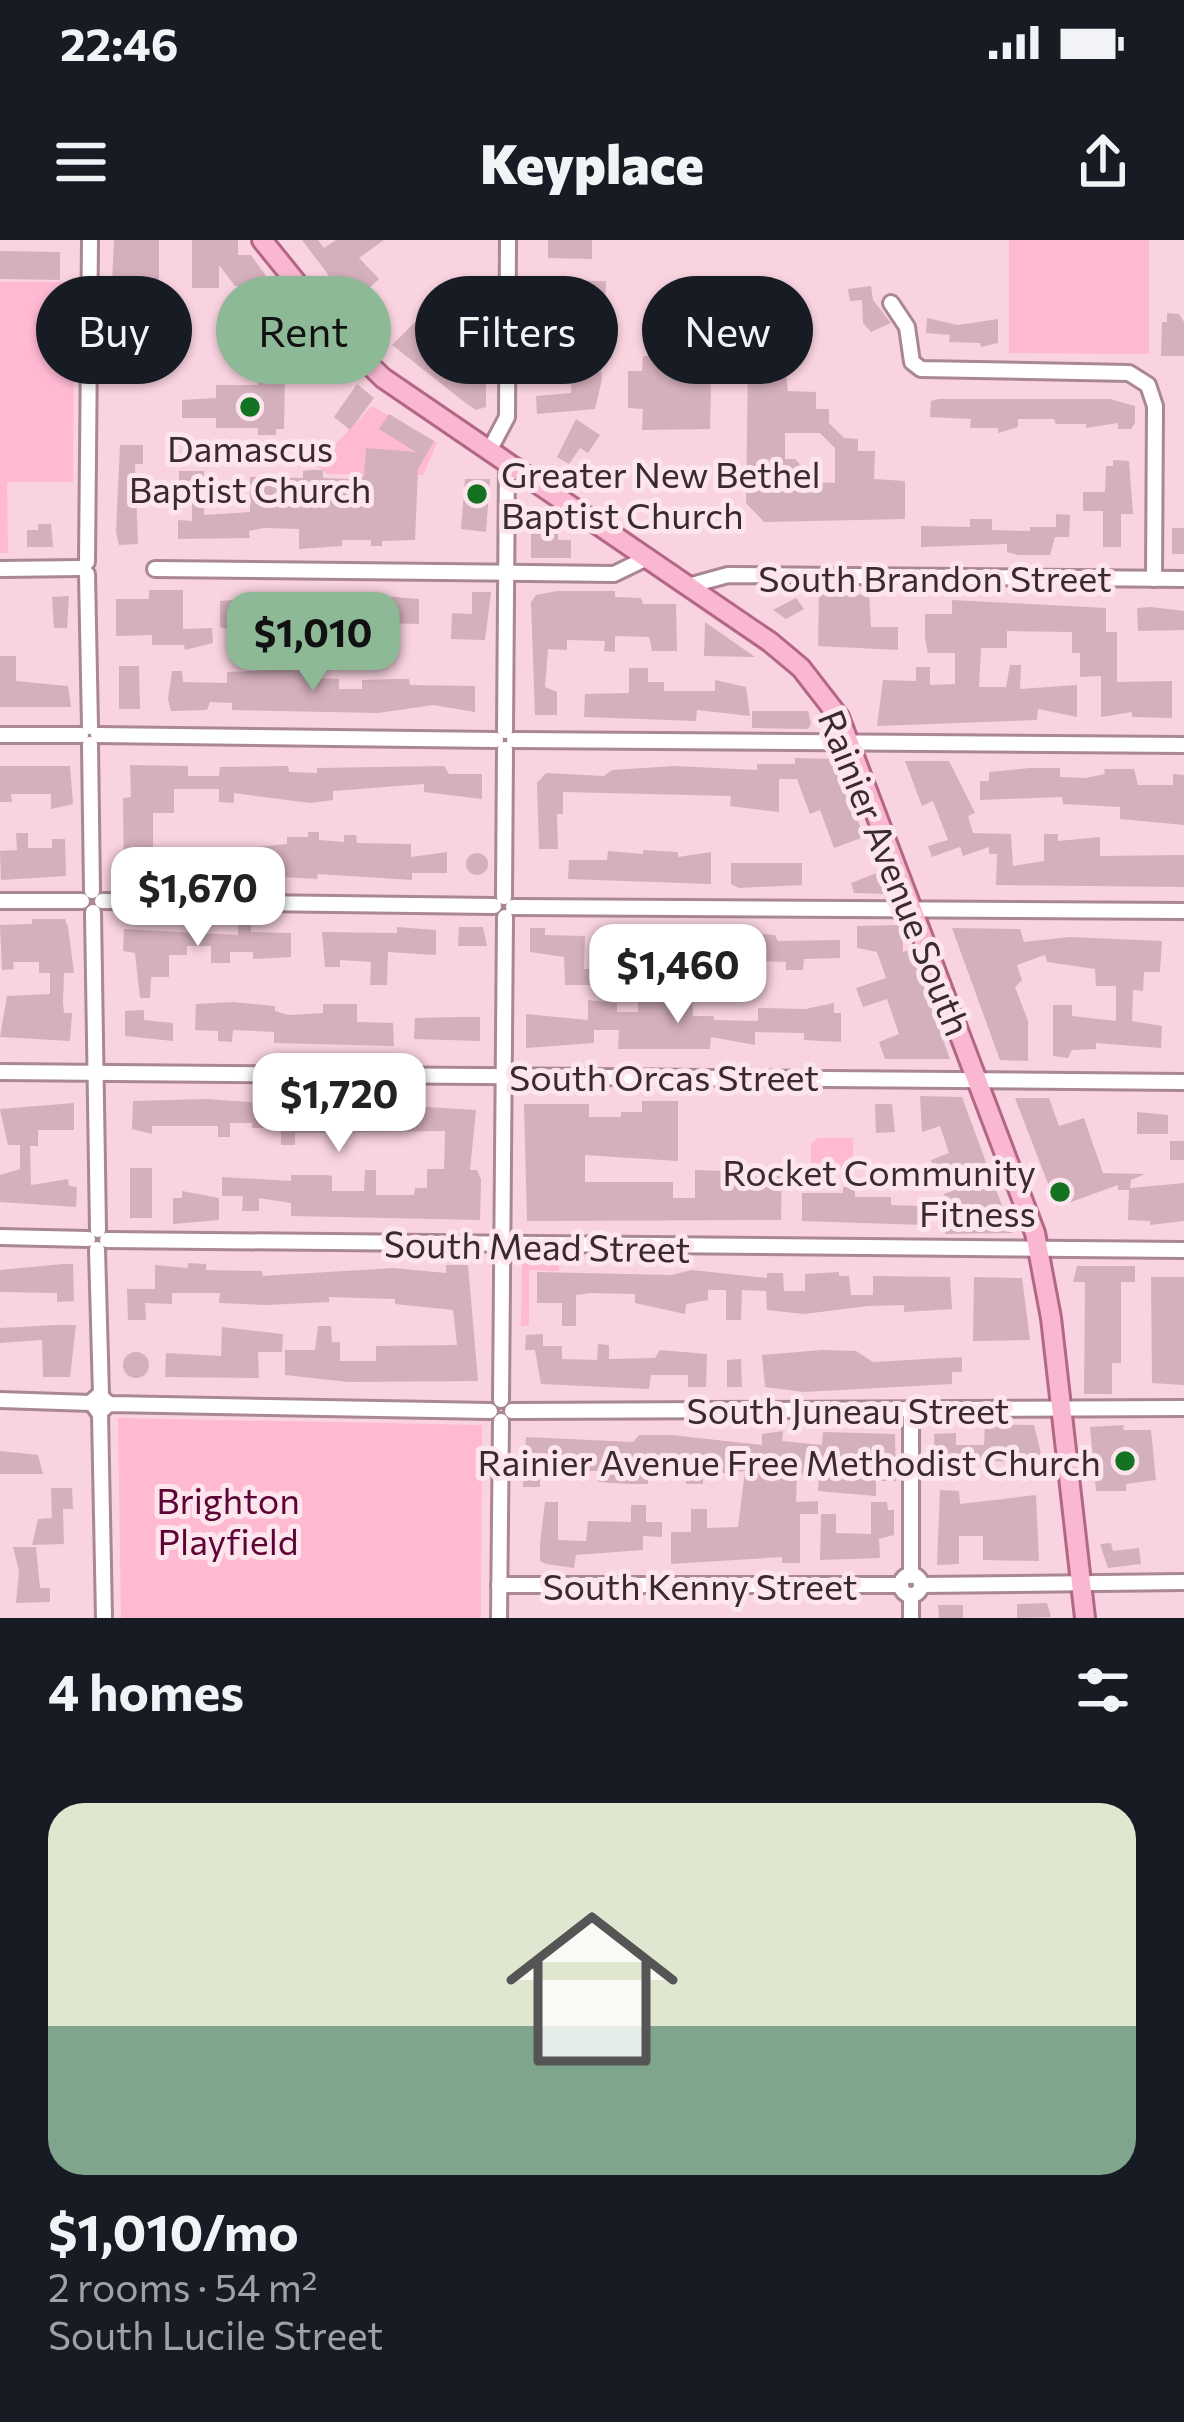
<!DOCTYPE html>
<html lang="en">
<head>
<meta charset="utf-8">
<style>
  body { margin:0; font-family:Commissioner,sans-serif; background:#242831; color:#f1f3f6; height:100vh; display:flex; flex-direction:column; font-size:45px; white-space:nowrap }
  * { box-sizing:border-box; margin:0 }
  p { font-size:39px; color:#9ea1a6 }
  .icon { flex:none; width:66px; height:66px; fill:none; stroke:currentColor; stroke-width:2; stroke-linecap:round; stroke-linejoin:round }
  .map { position:relative; height:1378px; overflow:hidden }
  .drawer { display:flex; flex-direction:column; background:#171b24; flex:1 }
  .drawer>* { flex:none }
  .top-card { position:absolute; left:36px; top:36px; width:1113px; height:108px; display:flex; gap:24px }
  .price { position:absolute; translate:-50% -102px; padding:0 27px; border-radius:24px; background:#fff; color:#222; font-size:39px; line-height:78px; filter:drop-shadow(0 3px 6px #0008) }
  .price::after { content:''; position:absolute; left:50%; top:72px; width:36px; height:27px; margin-left:-18px; background:inherit; clip-path:polygon(0 0,100% 0,50% 100%) }
  .price.current { background:#8db997; color:#111 }
  ul { padding:0; list-style:none }
  li { display:grid; align-content:center; gap:24px; height:636px; padding:0 48px }
  li span { display:grid; place-items:center; height:372px; border-radius:36px; color:#555 }
  li>.icon { margin-inline-start:auto }
  span .icon { width:216px; height:216px; fill:#fffc; stroke-width:1 }
  li b { font-size:51px }
  h2 { display:flex; justify-content:space-between; align-items:center; height:144px; padding:0 48px; font-size:51px }
  .chip { padding:0 42px; border-radius:54px; background:#171b24; box-shadow:0 3px 9px #0004; font-size:42px; line-height:108px }
  .chip.current { background:#8db997; color:#111 }
  .status { display:flex; justify-content:space-between; align-items:center; height:84px; padding:0 60px; background:#171b24; direction:ltr }
  .status svg { height:33px; fill:currentColor }
  header { display:flex; justify-content:space-between; align-items:center; height:156px; padding:0 48px; background:#171b24; font-size:54px; font-weight:800 }
  .map>svg:first-child { display:block }
  .green { fill:#ffb9d3 }
  .building { fill:#d4afbc; fill-rule:evenodd }
  .lines { fill:none; stroke-linecap:round; stroke-linejoin:round }
  .minor-casing { stroke:#aa8794; stroke-width:20 }
  .major-casing { stroke:#b36685; stroke-width:24 }
  .minor { stroke:#fff; stroke-width:14 }
  .major { stroke:#f9b7d2; stroke-width:18 }
  .poi-dot { fill:#137323; stroke:#fce5ed; stroke-width:4.5 }
  .labels { text-anchor:middle; dominant-baseline:central; stroke-width:10; stroke-linejoin:round; paint-order:stroke }
  .poi-label { font-size:36px; fill:#382a2f; stroke:#fce5ed; text-anchor:end }
  .street-label { font-size:36px; fill:#382a2f; stroke:#fce5ed }
  .park-label { font-size:36px; fill:#5d0335; stroke:#fce5ed }
</style>
</head>
<body>
<div class="status"><b>22:46</b><svg viewBox="0 0 49 12"><path d="M0 12V9h3v3zM5 12V6h3v6zM10 12V3h3v9zM15 12V0h3v12zM26 1h20v11H26zM47 4h2v5h-2z"/></svg></div>
<header><svg class="icon" aria-label="menu" viewBox="0 0 24 24"><path d="M4 6h16M4 12h16M4 18h16"/></svg>Keyplace<svg class="icon" aria-label="share" viewBox="0 0 24 24"><path d="M12 15V3M7 8l5-5 5 5M5 13v7h14v-7"/></svg></header>
<div class="map">
<svg width="1184" height="1378" viewBox="0 0 1184 1378">
  <rect width="100%" height="100%" fill="#f9d3e0"/>
  <g class="green">
    <polygon points="1009,0 1149,0 1149,114 1009,113"/>
    <polygon points="0,42 74,42 73,242 7,242 8,313 0,313"/>
    <polygon points="372,166 437,203 423,235 327,234 316,225"/>
    <polygon points="818,898 853,898 853,931 811,931 811,904"/>
    <polygon points="522,1021 559,1021 559,1031 529,1030 529,1086 521,1086"/>
    <polygon points="118,1178 482,1185 481,1378 121,1378"/>
  </g>
  <g class="building">
    <polygon points="114,0 159,0 159,46 112,44"/>
    <polygon points="192,0 238,0 238,15 251,15 299,82 299,136 285,136 284,189 276,189 276,195 258,195 258,188 216,188 216,178 182,178 182,160 216,158 216,145 258,145 258,68 269,68 269,47 235,46 219,25 219,48 192,48"/>
    <polygon points="302,0 318,0 324,8 336,0 384,0 359,18 379,39 351,65"/>
    <polygon points="548,0 592,0 592,19 548,18"/>
    <polygon points="0,11 60,12 60,40 0,39"/>
    <polygon points="527,40 606,41 605,68 595,68 602,139 595,169 537,174 536,156 571,153 573,113 572,108 536,109 535,67 526,67"/>
    <polygon points="871,46 873,60 891,83 871,92 863,83 862,60 850,61 848,49"/>
    <polygon points="462,50 486,50 486,72 461,71"/>
    <polygon points="158,67 181,68 182,104 145,105 145,135 117,135 120,89 158,87"/>
    <polygon points="1167,73 1179,74 1184,82 1184,116 1161,116 1162,82 1167,82"/>
    <polygon points="927,78 958,85 998,79 998,103 981,107 980,103 949,102 950,95 926,93"/>
    <polygon points="418,79 435,97 440,91 455,101 460,94 486,111 486,167 476,170 467,164 392,105"/>
    <polygon points="665,109 700,110 700,130 707,130 711,147 710,189 642,190 643,169 628,168 628,131 642,131 643,116 665,116"/>
    <path d="M758,119H784L788,151L816,152V169H829V183L844,198L858,199V211H875L874,239L905,241V279L764,282L746,263L748,122ZM785,193H820L835,208V243L809,242V234L795,219H785Z"/>
    <polygon points="357,144 374,158 350,190 334,177"/>
    <polygon points="939,159 1110,159 1135,166 1135,183 1131,189 1118,189 1118,183 1086,188 1086,184 1056,184 1054,179 1018,179 1018,187 998,193 998,188 970,188 971,179 930,177 931,161"/>
    <polygon points="389,174 434,201 418,229 415,300 382,301 382,306 371,306 371,300 342,300 342,306 299,309 299,289 264,288 249,291 250,298 178,299 178,280 192,281 192,260 179,259 179,231 204,231 204,275 250,272 250,237 303,238 303,231 312,230 323,230 323,238 354,239 364,236 366,208 416,212 379,189"/>
    <polygon points="576,179 600,195 588,213 580,208 569,224 557,217"/>
    <polygon points="120,205 143,205 143,224 135,224 138,304 119,305 116,292"/>
    <polygon points="1113,220 1129,221 1133,274 1121,274 1121,307 1103,307 1103,271 1083,271 1083,252 1105,252 1106,226 1113,226"/>
    <polygon points="465,239 490,239 486,292 461,289"/>
    <polygon points="1056,274 1070,275 1069,297 1055,297 1050,315 1018,315 1007,312 1007,304 921,307 921,286 970,287 970,279 992,279 992,290 1030,291 1030,287 1056,287"/>
    <polygon points="531,280 558,284 558,300 571,300 571,318 531,318"/>
    <polygon points="38,284 51,284 53,307 27,307 27,290 38,290"/>
    <rect x="1172" y="288" width="12" height="26"/>
    <polygon points="149,350 183,350 183,389 212,388 213,403 185,410 184,405 152,405 152,395 116,396 116,359 149,359"/>
    <polygon points="557,351 615,351 615,357 641,358 643,364 676,364 677,411 652,411 649,397 615,396 615,412 604,411 605,401 567,400 567,410 548,409 545,447 557,452 557,475 535,475 531,362 536,355"/>
    <polygon points="819,351 869,355 871,387 898,387 898,410 818,406"/>
    <polygon points="285,352 335,352 334,365 370,364 370,355 419,359 419,384 381,383 381,403 369,403 369,386 335,386 335,406 307,407 288,407 287,396 252,396 220,387 220,361 285,356"/>
    <polygon points="472,352 491,352 485,400 451,399 452,373 472,374"/>
    <polygon points="69,356 67,388 54,388 52,357"/>
    <polygon points="796,358 804,369 786,379 773,370"/>
    <polygon points="952,360 1106,368 1106,392 1117,392 1117,442 1172,441 1172,478 1132,477 1132,472 1101,477 1101,436 1080,437 1080,413 1072,413 1072,392 1007,391 1007,408 981,408 979,447 1006,447 1010,425 1021,425 1020,449 1077,445 1077,477 1038,469 1037,480 877,486 883,440 916,441 916,427 930,427 930,445 955,444 955,413 928,413 925,399 925,374 952,374"/>
    <polygon points="1151,367 1184,371 1184,390 1138,391 1137,368"/>
    <polygon points="705,382 755,417 704,416"/>
    <polygon points="0,416 16,416 16,441 68,446 71,467 0,467"/>
    <polygon points="119,426 139,426 140,469 119,469"/>
    <polygon points="314,428 314,438 339,439 339,449 362,449 362,440 397,439 409,439 410,445 475,446 475,472 433,465 378,473 232,470 232,463 210,462 207,470 171,471 168,459 172,431 182,431 183,442 227,443 227,432"/>
    <polygon points="629,428 648,428 648,442 664,442 664,451 715,451 715,440 746,447 750,476 697,470 696,481 584,477 585,454 629,453"/>
    <polygon points="752,471 808,471 811,484 808,489 752,488"/>
    <polygon points="795,518 834,519 864,597 834,608 820,570 810,574 797,539 779,539 779,572 730,566 731,556 563,552 563,574 557,574 558,609 539,609 537,543 546,533 604,536 612,530 674,526 757,530 757,524 795,524"/>
    <polygon points="905,521 949,521 975,573 968,576 973,593 1011,594 1013,626 1044,621 1044,594 1058,594 1058,601 1100,597 1100,616 1184,615 1184,647 996,645 997,614 989,614 989,607 963,616 960,607 932,617 928,606 948,600 933,561 922,566"/>
    <polygon points="130,525 188,526 188,536 219,536 220,527 288,526 289,532 317,533 317,528 444,526 449,534 482,534 482,559 424,552 424,544 333,551 333,560 310,563 234,553 234,563 219,562 219,549 174,549 174,573 153,573 153,628 175,629 175,640 124,642 123,558 131,557"/>
    <polygon points="0,526 70,526 73,564 51,569 51,554 11,554 12,562 0,562"/>
    <polygon points="1030,528 1060,528 1060,537 1085,538 1105,534 1104,529 1134,529 1138,545 1173,545 1173,534 1184,535 1184,585 1120,579 1120,567 1063,564 1062,557 980,560 980,541 989,541 989,532"/>
    <polygon points="308,592 319,592 319,600 344,602 344,595 356,595 357,603 411,604 411,617 447,612 447,633 412,633 412,640 318,634 317,639 212,633 197,637 198,613 287,604 287,597 308,597"/>
    <polygon points="16,593 28,593 28,608 52,608 52,599 65,599 66,636 1,640 0,611 17,610"/>
    <polygon points="643,610 678,612 678,617 711,612 711,644 568,639 569,620 607,620 608,611 643,614"/>
    <circle cx="477" cy="624" r="11"/>
    <polygon points="731,623 802,623 802,645 739,648 731,644"/>
    <polygon points="879,632 887,654 854,653 851,643"/>
    <polygon points="32,679 65,679 68,687 74,733 64,733 63,762 64,773 72,773 70,801 0,797 7,756 50,754 50,733 39,733 39,722 13,722 14,729 2,730 0,685 32,684"/>
    <polygon points="238,681 251,681 251,692 291,693 291,717 253,719 253,712 230,712 230,723 211,723 211,706 187,706 187,715 169,715 169,737 151,737 150,758 140,758 135,713 123,711 124,689 238,695"/>
    <polygon points="902,685 903,712 911,710 950,819 885,819 879,802 899,794 887,759 863,767 856,748 886,738 877,712 857,708 857,686"/>
    <polygon points="397,687 436,690 436,715 388,712 387,745 370,745 371,722 340,720 340,727 325,727 322,692 397,693"/>
    <polygon points="459,687 483,687 487,706 458,706"/>
    <polygon points="530,688 545,688 545,695 585,696 584,729 592,729 592,745 565,745 564,717 530,712"/>
    <polygon points="952,688 1020,689 1024,702 1069,697 1162,701 1160,732 1144,732 1143,751 1133,750 1132,781 1162,786 1161,808 1096,803 1096,809 1072,810 1068,818 1053,816 1053,765 1072,765 1072,776 1116,781 1116,746 1096,746 1095,729 1047,722 1045,715 1017,725 1022,740 1015,747 1028,781 1028,821 1000,820"/>
    <polygon points="637,694 739,696 739,724 708,724 697,753 696,727 634,722 635,728 605,728 606,705 612,699 637,699"/>
    <polygon points="760,694 775,695 778,701 840,700 840,718 804,719 803,730 786,730 786,722 760,721"/>
    <polygon points="638,756 692,757 693,776 714,776 714,780 758,781 758,768 805,769 834,763 834,773 841,773 841,802 804,800 804,793 755,792 755,805 711,797 710,809 618,809 619,790 594,790 594,803 526,808 526,774 588,780 588,760 617,763 617,772 638,772"/>
    <polygon points="233,762 275,766 275,771 289,775 323,773 323,764 357,764 357,782 393,783 394,806 274,803 274,792 233,790 232,802 218,801 218,791 195,790 196,764"/>
    <polygon points="144,770 144,780 173,783 173,801 125,796 125,771"/>
    <polygon points="457,777 480,777 480,801 414,799 415,778"/>
    <polygon points="920,856 962,857 1012,993 946,994 942,986 953,981 944,954 969,945 961,925 936,934 931,920 949,913 940,886 922,892"/>
    <polygon points="1015,858 1049,858 1059,886 1084,878 1103,933 1145,934 1131,940 1130,948 1184,943 1184,981 1150,985 1150,981 1128,980 1129,950 1118,950 1118,945 1057,967"/>
    <polygon points="208,859 263,863 263,868 369,861 396,864 396,871 410,871 410,866 476,870 470,930 477,930 481,939 480,980 291,976 291,963 259,958 259,971 242,971 243,956 222,956 222,937 291,941 291,935 327,935 332,936 332,951 364,951 365,930 376,930 376,955 414,955 415,948 427,948 427,929 444,929 445,891 295,893 295,905 281,905 281,888 252,888 252,883 230,883 230,897 218,897 218,886 152,886 152,894 132,889 133,861"/>
    <polygon points="642,861 678,861 678,921 585,915 585,942 673,942 673,958 695,958 695,930 782,933 781,980 527,981 524,864 589,864 589,877 621,877 621,872 642,872"/>
    <polygon points="74,863 74,890 38,890 38,906 30,906 31,945 68,939 69,946 77,947 76,967 0,962 0,935 20,929 20,905 8,905 0,869"/>
    <polygon points="875,864 892,864 895,892 876,893"/>
    <polygon points="1137,872 1168,875 1168,894 1137,894"/>
    <rect x="1170" y="901" width="14" height="19"/>
    <rect x="130" y="928" width="22" height="50"/>
    <polygon points="843,947 855,947 855,957 891,957 891,965 924,966 924,985 802,981 802,953 843,953"/>
    <polygon points="182,951 219,958 219,980 173,984 173,958 182,958"/>
    <polygon points="188,1023 206,1024 206,1030 262,1031 263,1036 393,1028 446,1033 446,1025 468,1025 478,1141 348,1142 285,1135 285,1110 315,1110 318,1086 331,1086 332,1102 340,1102 340,1121 376,1121 376,1106 457,1105 453,1070 395,1064 395,1059 329,1057 329,1062 266,1065 219,1063 220,1053 172,1053 172,1064 145,1063 146,1080 128,1080 127,1049 155,1049 155,1025 188,1028"/>
    <polygon points="63,1024 73,1024 74,1061 57,1062 57,1053 0,1052 0,1030"/>
    <polygon points="1077,1026 1135,1026 1135,1042 1121,1042 1121,1123 1112,1123 1112,1154 1084,1154 1085,1042 1073,1042"/>
    <polygon points="692,1030 767,1038 767,1033 783,1033 784,1051 805,1051 805,1034 839,1032 839,1036 849,1036 851,1055 873,1055 873,1036 950,1037 952,1069 904,1072 904,1065 868,1066 804,1074 767,1070 766,1051 742,1050 741,1080 726,1080 726,1050 708,1050 708,1060 686,1064 685,1074 635,1063 635,1054 591,1053 576,1055 576,1086 562,1086 562,1063 537,1063 537,1032 671,1035"/>
    <polygon points="974,1037 1022,1038 1030,1100 973,1101"/>
    <polygon points="1151,1037 1184,1037 1184,1145 1152,1143"/>
    <polygon points="56,1085 76,1085 70,1137 43,1137 42,1100 0,1103 0,1088"/>
    <polygon points="222,1087 283,1094 282,1112 258,1112 259,1138 165,1137 166,1113 221,1116"/>
    <polygon points="543,1094 543,1106 562,1106 562,1119 597,1120 598,1104 609,1105 609,1119 655,1118 660,1110 707,1114 706,1147 688,1147 688,1135 651,1135 649,1149 541,1144 535,1110 525,1110 526,1095"/>
    <polygon points="822,1110 856,1111 873,1122 962,1117 962,1132 952,1132 952,1144 804,1152 765,1147 762,1115"/>
    <circle cx="136" cy="1125" r="13"/>
    <polygon points="741,1119 742,1147 727,1147 727,1120"/>
    <polygon points="985,1184 1034,1185 1043,1222 934,1220 934,1194 956,1193 956,1205 984,1205"/>
    <polygon points="1124,1185 1123,1190 1151,1190 1156,1240 1126,1244 1126,1251 1096,1251 1090,1187"/>
    <polygon points="783,1191 782,1201 822,1205 823,1192 895,1194 896,1241 876,1241 876,1256 818,1251 819,1235 797,1234 796,1262 818,1261 818,1274 800,1274 800,1323 782,1323 782,1317 671,1324 671,1292 691,1292 691,1269 707,1269 707,1288 738,1287 745,1231 703,1235 703,1244 686,1244 686,1224 648,1224 648,1244 629,1244 598,1242 598,1231 579,1231 579,1227 540,1227 540,1247 523,1247 526,1197 633,1202 639,1195 671,1195 762,1205 762,1194"/>
    <polygon points="0,1211 38,1215 43,1234 0,1234"/>
    <polygon points="51,1248 72,1248 73,1269 63,1269 64,1304 32,1305 38,1279 52,1278"/>
    <polygon points="940,1250 959,1251 960,1264 1036,1255 1039,1321 983,1320 983,1296 959,1296 959,1324 937,1325"/>
    <polygon points="545,1262 558,1262 558,1300 586,1301 588,1281 631,1282 631,1265 646,1265 646,1282 662,1282 662,1297 643,1296 643,1310 576,1315 574,1328 546,1324 540,1321 540,1304"/>
    <polygon points="871,1262 887,1262 888,1270 894,1270 894,1295 879,1299 880,1318 820,1320 821,1274 836,1274 836,1293 871,1294"/>
    <polygon points="1111,1303 1113,1311 1139,1308 1141,1324 1108,1328 1100,1304"/>
    <polygon points="13,1307 36,1307 40,1348 50,1348 50,1362 16,1363 19,1331"/>
    <polygon points="1047,1363 1051,1377 1017,1378 1017,1364"/>
    <polygon points="938,1365 963,1365 963,1378 939,1378"/>
  </g>
  <g class="lines">
    <defs>
      <g id="minor">
        <polyline points="891,63 907,87 912,122 921,129 1129,133 1148,145 1155,166 1154,339"/>
        <polyline points="489,211 507,177 508,0"/>
        <polyline points="87,322 90,0"/>
        <polyline points="0,329 81,328"/>
        <polyline points="155,329 614,334 647,318"/>
        <polyline points="87,334 90,487"/>
        <polyline points="688,346 728,335 1184,339"/>
        <polyline points="505,491 507,222"/>
        <polyline points="0,495 81,495"/>
        <polyline points="98,495 496,500"/>
        <polyline points="514,500 1184,505"/>
        <polyline points="90,504 92,651"/>
        <polyline points="504,657 505,509"/>
        <polyline points="0,661 82,661"/>
        <polyline points="102,661 494,666"/>
        <polyline points="513,667 1184,671"/>
        <polyline points="93,672 98,990"/>
        <polyline points="0,832 1184,842"/>
        <polyline points="0,997 88,999"/>
        <polyline points="107,1000 1184,1010"/>
        <polyline points="97,1009 101,1155"/>
        <polyline points="0,1160 91,1163"/>
        <polyline points="501,1160 505,677"/>
        <polyline points="109,1164 99,1155 91,1162 99,1173 109,1164 490,1171"/>
        <polyline points="911,1168 911,1336"/>
        <polyline points="512,1171 1184,1168"/>
        <polyline points="100,1173 104,1378"/>
        <circle cx="911" cy="1345" r="10"/>
        <polyline points="499,1345 901,1345"/>
        <polyline points="921,1345 1184,1342"/>
        <polyline points="499,1378 501,1181"/>
        <polyline points="911,1378 911,1355"/>
      </g>
      <polyline id="major" points="262,0 338,94 383,138 770,402 801,428 839,477 1035,993 1051,1078 1085,1378"/>
    </defs>
    <use href="#minor" class="minor-casing"/>
    <use href="#major" class="major-casing"/>
    <use href="#minor" class="minor"/>
    <use href="#major" class="major"/>
  </g>
  <g class="poi-dot">
    <circle cx="250" cy="167" r="12"/>
    <circle cx="477" cy="254" r="12"/>
    <circle cx="1060" cy="952" r="12"/>
    <circle cx="1125" cy="1221" r="12"/>
  </g>
  <g class="labels">
    <g class="poi-label">
      <text x="250" y="207" text-anchor="middle">Damascus<tspan x="250" dy="41">Baptist Church</tspan></text>
      <text x="501" y="233" text-anchor="start">Greater New Bethel<tspan x="501" dy="41">Baptist Church</tspan></text>
      <text x="1036" y="931">Rocket Community<tspan x="1036" dy="41">Fitness</tspan></text>
      <text x="1101" y="1221">Rainier Avenue Free Methodist Church</text>
    </g>
    <g class="street-label">
      <text x="935" y="337">South Brandon Street</text>
      <text transform="translate(896 632) rotate(68)">Rainier Avenue South</text>
      <text x="664" y="836">South Orcas Street</text>
      <text transform="translate(537 1005) rotate(1)">South Mead Street</text>
      <text x="848" y="1169">South Juneau Street</text>
      <text x="700" y="1345">South Kenny Street</text>
    </g>
    <g class="park-label">
      <text x="228" y="1259">Brighton<tspan x="228" dy="41">Playfield</tspan></text>
    </g>
  </g>
</svg>
<b class="price current" style="left:313px;top:454px">$1,010</b>
<b class="price" style="left:198px;top:709px">$1,670</b>
<b class="price" style="left:678px;top:786px">$1,460</b>
<b class="price" style="left:339px;top:915px">$1,720</b>
<div class="top-card">
<a class="chip">Buy</a>
<a class="chip current">Rent</a>
<a class="chip">Filters</a>
<a class="chip">New</a>
</div>
</div>
<section class="drawer">
<h2>4 homes<svg class="icon" aria-label="filters" viewBox="0 0 24 24"><path d="M4 7h16M4 17h16"/><circle cx="9" cy="7" r="2"/><circle cx="15" cy="17" r="2"/></svg></h2>
<ul>
<li><span style="background:linear-gradient(#dfe7d0 60%,#7fa58c 0)"><svg class="icon" aria-label="home" viewBox="0 0 24 24"><path d="M3 11l9-7 9 7M6 9v11h12V9"/></svg></span><div><b>$1,010/mo</b><p>2 rooms · 54 m²</p><p>South Lucile Street</p></div></li>
</ul>
</section>
</body>
</html>
